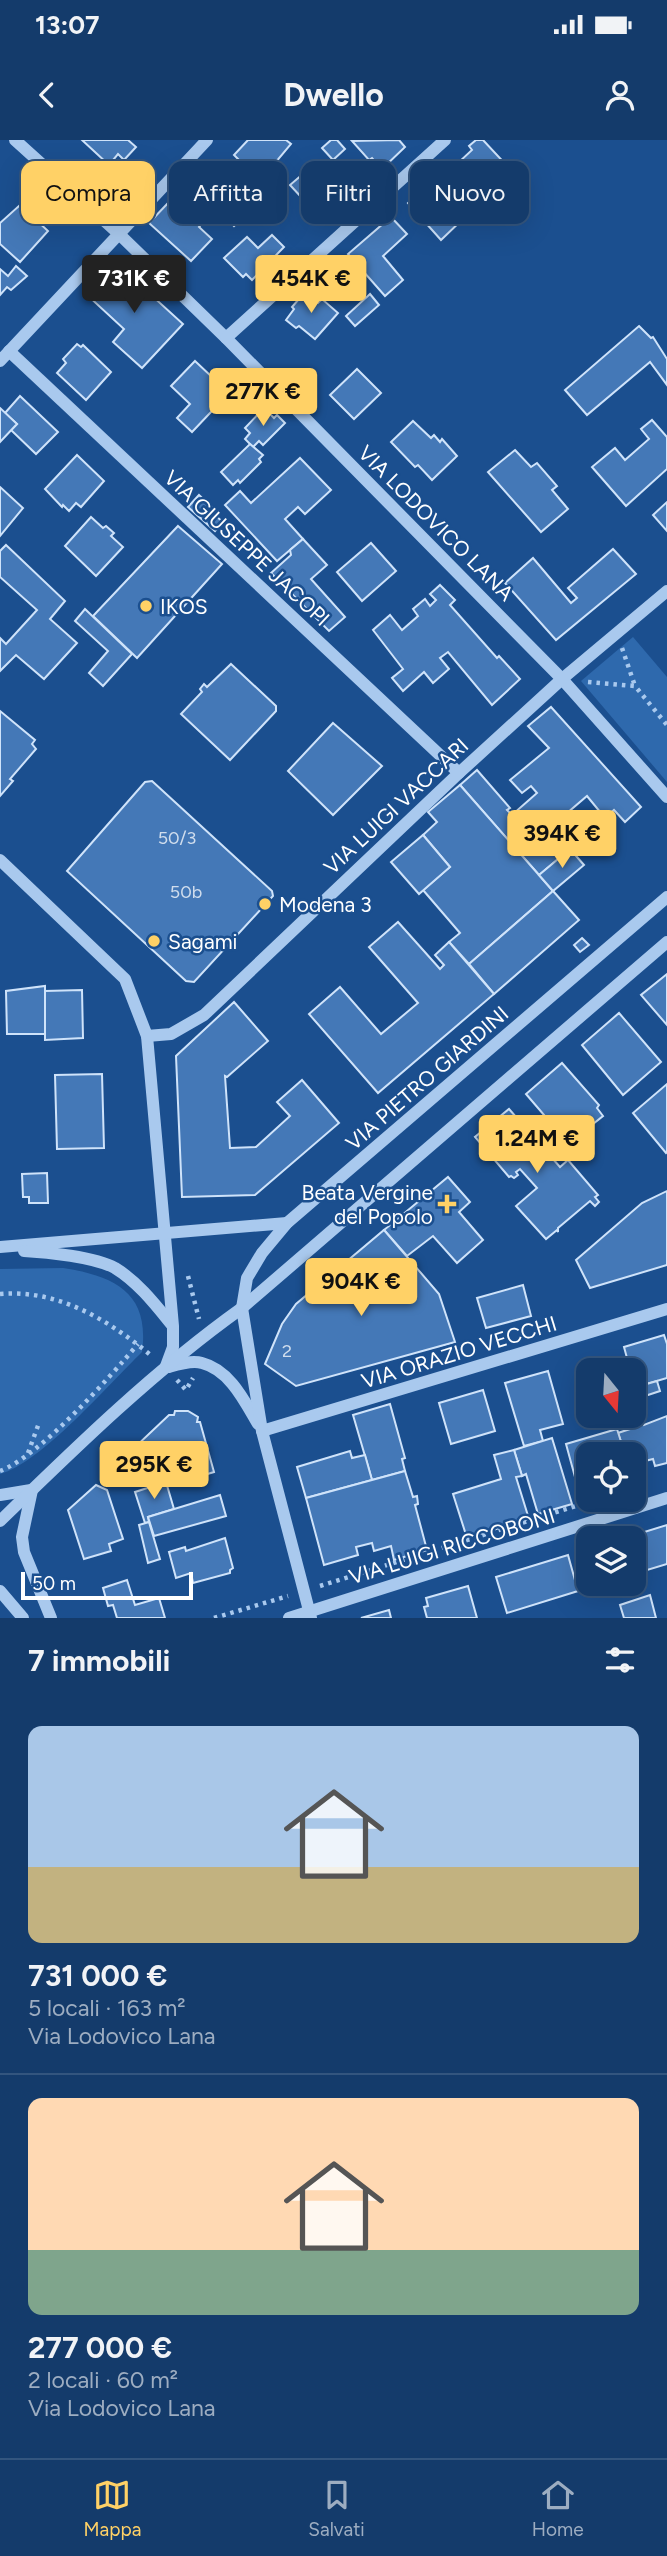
<!DOCTYPE html>
<html lang="it">
<head>
<meta charset="utf-8">
<style>
  body { margin:0; font-family:Figtree,sans-serif; background:#214673; color:#f1f3f6; height:100vh; display:flex; flex-direction:column; font-size:26px; white-space:nowrap }
  * { box-sizing:border-box; margin:0 }
  p { font-size:23px; color:#9dadc1 }
  .icon { flex:none; width:38px; height:38px; fill:none; stroke:currentColor; stroke-width:2; stroke-linecap:round; stroke-linejoin:round }
  .map { position:relative; height:1478px; overflow:hidden }
  .drawer { display:flex; flex-direction:column; background:#143b6b; flex:1 }
  .drawer>* { flex:none }
  .hud { position:absolute; left:21px; top:21px; width:626px; height:63px; display:flex; gap:14px }
  .needle { width:46px; rotate:162deg }
  .buttons { position:absolute; left:576px; top:1218px; display:grid; gap:14px }
  .buttons a { display:grid; place-items:center; width:70px; height:70px; border-radius:14px; background:#143b6b; box-shadow:0 7px 28px #0002,0 0 0 2px #33557e; font-size:35px }
  .scale { position:absolute; left:21px; bottom:18px; width:172px; box-sizing:border-box; padding-left:7px; border:4px solid #fff; border-top:0; font-size:19px; line-height:24px; white-space:nowrap; color:#fff; -webkit-text-stroke:5px #1b4f8f; paint-order:stroke }
  .price { position:absolute; translate:-50% -60px; padding:0 16px; border-radius:7px; background:#ffd166; color:#111; font-size:23px; line-height:46px; filter:drop-shadow(0 2px 4px #0008) }
  .price::after { content:''; position:absolute; left:50%; top:42px; width:21px; height:16px; margin-left:-10px; background:inherit; clip-path:polygon(0 0,100% 0,50% 100%) }
  .price.current { background:#222; color:#fff }
  ul { padding:0; list-style:none }
  li { display:grid; align-content:center; gap:14px; height:371px; padding:0 28px }
  li+li { border-top:2px solid #33557e }
  li span { display:grid; place-items:center; height:217px; border-radius:14px; color:#555 }
  li>.icon { margin-inline-start:auto }
  span .icon { width:126px; height:126px; fill:#fffc; stroke-width:1 }
  li b { font-size:30px }
  h2 { display:flex; justify-content:space-between; align-items:center; height:84px; padding:0 28px; font-size:30px }
  .chip { padding:0 24px; border-radius:14px; background:#143b6b; box-shadow:0 7px 28px #0002,0 0 0 2px #33557e; font-size:24px; line-height:63px }
  .chip.current { background:#ffd166; color:#111 }
  .status { display:flex; justify-content:space-between; align-items:center; height:49px; padding:0 35px; background:#143b6b; direction:ltr }
  .status svg { height:19px; fill:currentColor }
  header { display:flex; justify-content:space-between; align-items:center; height:91px; padding:0 28px; background:#143b6b; font-size:32px; font-weight:700 }
  .tab-bar { display:flex; justify-content:space-around; align-items:center; height:98px; border-top:2px solid #33557e; background:#143b6b; font-size:19px; color:#9dadc1 }
  .tab-bar a { display:grid; justify-items:center; gap:4px }
  .tab-bar .current { color:#ffd166 }
  .map>svg:first-child { display:block }
  .green { fill:#2e69ad }
  .building { fill:#4478b7; stroke:#cfe3fa; stroke-width:2 }
  .lines { fill:none; stroke-linecap:round; stroke-linejoin:round }
  .path { stroke:#a9c9ee; stroke-width:4.5; stroke-dasharray:3.5 5; stroke-linecap:butt }
  .minor { stroke:#a9c9ee; stroke-width:12 }
  .poi-dot { fill:#ffd166; stroke:#1b4f8f; stroke-width:2.5 }
  .labels { text-anchor:middle; dominant-baseline:central; stroke-width:5; stroke-linejoin:round; paint-order:stroke }
  .number-label { font-size:18px; fill:#d0dded }
  .street-label { font-size:21px; fill:#fff; stroke:#1b4f8f }
  .poi-label { font-size:21px; fill:#fff; stroke:#1b4f8f; text-anchor:start }
</style>
</head>
<body>
<div class="status"><b>13:07</b><svg viewBox="0 0 49 12"><path d="M0 12V9h3v3zM5 12V6h3v6zM10 12V3h3v9zM15 12V0h3v12zM26 1h20v11H26zM47 4h2v5h-2z"/></svg></div>
<header><svg class="icon" aria-label="back" viewBox="0 0 24 24"><path d="M15 5l-7 7 7 7"/></svg>Dwello<svg class="icon" aria-label="person" viewBox="0 0 24 24"><circle cx="12" cy="8" r="4"/><path d="M4 21q1-7 8-7t8 7"/></svg></header>
<div class="map">
<svg width="667" height="1478" viewBox="0 0 667 1478">
  <rect width="100%" height="100%" fill="#1b4f8f"/>
  <g class="green">
    <polygon points="633,497 667,537 667,642 581,541"/>
    <path d="M63,1128C115,1136 150,1153 142,1212C109,1244 41,1323 0,1334V1129Z"/>
  </g>
  <g class="building">
    <polygon points="82,0 128,0 136,7 124,20 118,14 109,25"/>
    <polygon points="248,0 286,0 291,4 260,41 234,15"/>
    <polygon points="331,0 337,0 345,9 333,20 322,8"/>
    <polygon points="399,0 405,7 382,29 372,18 369,20 352,1"/>
    <polygon points="476,0 483,0 510,29 485,51 458,23 472,10 469,6"/>
    <polygon points="317,22 341,49 316,73 290,45"/>
    <polygon points="188,42 212,65 205,73 208,76 199,87 212,99 191,121 149,83"/>
    <polygon points="428,45 437,54 440,52 464,78 441,100 408,63"/>
    <polygon points="247,50 259,63 234,86 222,73"/>
    <polygon points="20,65 48,91 20,122 0,104 0,83"/>
    <polygon points="391,77 407,94 383,116 403,140 385,156 348,114"/>
    <polygon points="272,95 284,107 252,140 246,134 243,137 224,118 247,97 258,108"/>
    <polygon points="115,122 183,184 142,228 113,202 124,189 86,154"/>
    <polygon points="16,126 27,136 11,150 7,147 0,155 0,129 8,136"/>
    <polygon points="305,152 318,163 322,159 338,173 315,199 299,186 296,188 286,180 294,169 292,167"/>
    <polygon points="370,154 379,165 355,186 346,176"/>
    <polygon points="639,186 651,198 653,197 667,219 667,245 650,222 587,275 565,250"/>
    <polygon points="77,204 81,207 83,205 111,232 86,260 57,233 66,223 63,219"/>
    <polygon points="195,221 229,253 192,292 177,278 190,264 171,246"/>
    <polygon points="357,229 381,253 354,279 330,255"/>
    <polygon points="20,256 58,292 36,314 11,290 17,284 5,273"/>
    <polygon points="0,268 17,284 0,302"/>
    <polygon points="264,268 274,278 277,275 285,283 263,305 259,301 253,307 245,299 250,293 245,288"/>
    <polygon points="652,280 667,297 667,329 626,366 592,327 615,308 625,320 649,299 641,289"/>
    <polygon points="413,281 431,298 434,295 440,302 442,299 457,316 432,340 418,325 415,327 391,302"/>
    <polygon points="250,304 263,315 259,319 261,322 240,343 238,340 233,345 221,332"/>
    <polygon points="515,310 531,327 537,323 557,346 552,350 568,369 541,392 488,332"/>
    <polygon points="77,315 104,341 81,367 76,363 69,371 63,365 62,367 45,349"/>
    <polygon points="300,318 331,350 305,374 298,367 285,379 303,399 277,421 225,365 240,351 251,363"/>
    <polygon points="0,347 23,368 0,396"/>
    <polygon points="199,355 213,368 210,371 223,382 215,391 188,367"/>
    <polygon points="667,362 667,391 653,375"/>
    <polygon points="91,377 103,388 106,386 114,393 111,396 123,407 96,436 65,406"/>
    <polygon points="178,386 222,424 137,518 93,476"/>
    <polygon points="303,399 327,425 311,439 345,477 329,491 271,433 291,415 290,410"/>
    <polygon points="371,403 396,431 362,461 337,432"/>
    <polygon points="6,405 65,461 50,479 77,503 44,539 16,515 0,531 0,498 6,504 37,470 0,437 0,411"/>
    <polygon points="613,409 636,434 556,500 505,443 533,418 571,463 577,458 568,448"/>
    <polygon points="440,445 455,460 450,465 497,518 499,516 520,539 492,565 448,512 440,518 449,529 433,543 424,532 403,551 392,538 403,529 373,490 390,475 402,490 418,476 413,469 425,459 430,466 436,460 430,454"/>
    <polygon points="85,469 132,514 103,546 89,533 108,511 75,481"/>
    <polygon points="231,524 276,566 276,571 230,620 181,574 202,552 200,549 204,544 207,547"/>
    <polygon points="551,567 641,667 625,682 614,670 605,678 587,656 552,686 570,709 539,735 460,645 477,630 510,668 507,670 512,675 529,660 537,653 531,646 522,653 510,640 549,608 528,586"/>
    <polygon points="0,571 35,600 32,604 36,609 10,639 13,641 0,656"/>
    <polygon points="333,583 382,626 333,675 288,631"/>
    <polygon points="152,641 272,751 273,756 194,842 186,841 67,731 145,642"/>
    <polygon points="460,645 553,751 469,824 449,802 460,793 423,750 450,727 423,695 437,682 428,672"/>
    <polygon points="423,695 450,727 419,754 391,722"/>
    <polygon points="570,709 584,725 553,751 539,735"/>
    <polygon points="553,751 579,780 494,854 469,824"/>
    <polygon points="398,782 440,829 444,825 435,815 449,802 494,854 378,953 309,874 340,847 381,894 418,863 369,807"/>
    <polygon points="582,798 589,805 580,812 574,805"/>
    <polygon points="667,834 667,885 641,855"/>
    <polygon points="45,846 45,894 7,894 6,851"/>
    <polygon points="82,850 83,898 45,900 45,851"/>
    <polygon points="234,862 268,901 227,937 225,936 230,1008 256,1007 290,976 277,962 302,940 339,983 255,1055 182,1057 176,916"/>
    <polygon points="619,873 661,922 623,955 582,905"/>
    <polygon points="562,923 599,965 597,968 603,976 593,984 591,981 587,985 580,978 576,982 582,990 568,999 563,994 562,996 526,954"/>
    <polygon points="102,934 104,1008 57,1009 55,935"/>
    <polygon points="667,944 667,1012 666,1013 633,973"/>
    <polygon points="509,969 560,1027 568,1020 598,1055 595,1057 599,1062 595,1066 590,1061 558,1088 558,1092 557,1090 546,1099 516,1066 537,1048 520,1029 516,1032 518,1035 514,1038 511,1036 509,1037 475,997"/>
    <polygon points="47,1033 48,1063 29,1063 29,1057 23,1057 22,1034"/>
    <polygon points="448,1037 470,1062 459,1072 483,1100 457,1123 433,1096 407,1116 384,1090"/>
    <polygon points="667,1051 667,1125 590,1148 576,1120 642,1063"/>
    <polygon points="384,1090 439,1154 455,1202 296,1246 265,1224 282,1184 296,1164"/>
    <polygon points="523,1145 531,1176 486,1188 477,1158"/>
    <polygon points="664,1195 667,1204 667,1238 636,1247 634,1245 634,1230 613,1230 611,1223 627,1218 624,1207"/>
    <polygon points="548,1231 563,1284 540,1290 543,1301 524,1306 505,1243"/>
    <polygon points="657,1241 660,1251 639,1258 636,1247"/>
    <polygon points="483,1250 495,1291 451,1304 439,1263"/>
    <polygon points="390,1264 405,1318 402,1319 405,1331 372,1340 353,1275"/>
    <polygon points="175,1271 188,1271 198,1277 197,1282 200,1282 214,1332 188,1340 184,1326 162,1322 151,1330 132,1310 169,1275 174,1275"/>
    <polygon points="667,1276 667,1323 655,1326 653,1319 641,1322 644,1330 634,1332 634,1314 625,1314 618,1293 630,1289 629,1286 643,1281 644,1285"/>
    <polygon points="617,1289 625,1314 588,1314 588,1345 578,1348 566,1304"/>
    <polygon points="552,1298 572,1364 538,1374 526,1334 522,1336 514,1310"/>
    <polygon points="514,1310 522,1336 516,1337 529,1379 467,1398 453,1354 501,1339 494,1315"/>
    <polygon points="350,1311 352,1318 365,1315 372,1340 306,1358 297,1327"/>
    <polygon points="405,1331 413,1357 417,1356 418,1364 415,1365 427,1410 394,1420 391,1406 374,1411 372,1403 356,1407 358,1415 324,1425 306,1358"/>
    <polygon points="166,1342 174,1369 148,1377 149,1382 145,1383 135,1352"/>
    <polygon points="96,1345 107,1350 123,1399 109,1404 111,1411 84,1419 68,1370"/>
    <polygon points="220,1355 226,1376 154,1396 148,1377"/>
    <polygon points="149,1382 160,1419 148,1423 139,1385"/>
    <polygon points="667,1385 667,1424 634,1434 634,1398 625,1398"/>
    <polygon points="225,1398 233,1428 230,1430 230,1433 193,1443 191,1433 176,1438 169,1412 185,1407 186,1411"/>
    <polygon points="568,1415 578,1451 507,1473 496,1437"/>
    <polygon points="127,1440 135,1465 159,1458 165,1478 117,1478 113,1465 108,1466 103,1448"/>
    <polygon points="468,1446 477,1478 427,1478 424,1467 428,1466 426,1458"/>
    <polygon points="650,1455 656,1478 624,1478 620,1465"/>
    <polygon points="389,1470 391,1478 361,1478"/>
  </g>
  <g class="lines">
    <g class="path">
      <polyline points="622,508 635,546"/>
      <polyline points="588,542 635,546 667,585"/>
      <polyline points="188,1136 199,1179"/>
      <path d="M0,1154C59,1149 110,1181 153,1217"/>
      <polyline points="177,1240 186,1250 193,1238"/>
      <polyline points="28,1313 39,1283"/>
      <path d="M0,1331C40,1316 109,1238 138,1204"/>
      <polyline points="320,1446 579,1365"/>
      <polyline points="214,1478 288,1456"/>
    </g>
    <g class="minor">
      <polyline points="15,0 118,93 226,198 562,539 667,657"/>
      <polyline points="226,198 445,0"/>
      <polyline points="9,211 459,633"/>
      <polyline points="0,221 207,0"/>
      <polyline points="0,720 125,839 147,896 173,1186 173,1207 166,1226"/>
      <polyline points="147,896 171,894 204,875 459,633 562,539 667,451"/>
      <polyline points="0,1107 287,1083"/>
      <path d="M24,1111C47,1112 95,1117 115,1128C138,1142 155,1164 172,1185"/>
      <path d="M169,1227C179,1224 192,1220 202,1223C230,1230 245,1262 258,1284"/>
      <polyline points="262,1291 667,1169"/>
      <polyline points="32,1350 22,1397 24,1412 51,1478"/>
      <polyline points="0,1355 31,1350"/>
      <path d="M0,1381C77,1306 155,1230 242,1168L667,802"/>
      <polyline points="0,1451 23,1478"/>
      <polyline points="289,1478 667,1358"/>
      <polyline points="311,1478 262,1291 242,1168 247,1138 262,1113 287,1083 667,757"/>
    </g>
  </g>
  <g class="poi-dot">
    <circle cx="146" cy="466" r="7"/>
    <circle cx="265" cy="764" r="7"/>
    <circle cx="154" cy="801" r="7"/>
    <path d="M443.5 1053.5h7v7h7v7h-7v7h-7v-7h-7v-7h7z"/>
  </g>
  <g class="labels">
    <g class="number-label">
      <text x="177" y="698">50/3</text>
      <text x="186" y="752">50b</text>
      <text x="287" y="1211">2</text>
    </g>
    <g class="street-label">
      <text transform="translate(436 383) rotate(45)">VIA LODOVICO LANA</text>
      <text transform="translate(247 408) rotate(43)">VIA GIUSEPPE JACOPI</text>
      <text transform="translate(396 666) rotate(-43)">VIA LUIGI VACCARI</text>
      <text transform="translate(427 938) rotate(-41)">VIA PIETRO GIARDINI</text>
      <text transform="translate(459 1212) rotate(-17)">VIA ORAZIO VECCHI</text>
      <text transform="translate(452 1406) rotate(-17)">VIA LUIGI RICCOBONI</text>
    </g>
    <g class="poi-label">
      <text x="160" y="466">IKOS</text>
      <text x="279" y="764">Modena 3</text>
      <text x="168" y="801">Sagami</text>
      <text x="433" y="1052" text-anchor="end">Beata Vergine<tspan x="433" dy="24">del Popolo</tspan></text>
    </g>
  </g>
</svg>
<div class="buttons">
<a><svg class="needle" viewBox="-14 -14 28 28"><path d="M0-13l5 13h-10z" fill="#e53935"/><path d="M0 13l5-13h-10z" fill="#9dadc1"/></svg></a>
<a><svg class="icon" aria-label="locate" viewBox="0 0 24 24"><circle cx="12" cy="12" r="6"/><path d="M12 2v4M12 18v4M2 12h4M18 12h4"/></svg></a>
<a><svg class="icon" aria-label="layers" viewBox="0 0 24 24"><path d="M12 4l9 5-9 5-9-5zM3 14l9 5 9-5"/></svg></a>
</div>
<div class="scale">50 m</div>
<b class="price current" style="left:134px;top:175px">731K €</b>
<b class="price" style="left:311px;top:175px">454K €</b>
<b class="price" style="left:263px;top:288px">277K €</b>
<b class="price" style="left:562px;top:730px">394K €</b>
<b class="price" style="left:537px;top:1035px">1.24M €</b>
<b class="price" style="left:361px;top:1178px">904K €</b>
<b class="price" style="left:154px;top:1361px">295K €</b>
<div class="hud">
<a class="chip current">Compra</a>
<a class="chip">Affitta</a>
<a class="chip">Filtri</a>
<a class="chip">Nuovo</a>
</div>
</div>
<section class="drawer">
<h2>7 immobili<svg class="icon" aria-label="filters" viewBox="0 0 24 24"><path d="M4 7h16M4 17h16"/><circle cx="9" cy="7" r="2"/><circle cx="15" cy="17" r="2"/></svg></h2>
<ul>
<li><span style="background:linear-gradient(#a9c7e8 65%,#c2b280 0)"><svg class="icon" aria-label="home" viewBox="0 0 24 24"><path d="M3 11l9-7 9 7M6 9v11h12V9"/></svg></span><div><b>731 000 €</b><p>5 locali · 163 m²</p><p>Via Lodovico Lana</p></div></li>
<li><span style="background:linear-gradient(#ffd9b3 70%,#7fa58c 0)"><svg class="icon" aria-label="home" viewBox="0 0 24 24"><path d="M3 11l9-7 9 7M6 9v11h12V9"/></svg></span><div><b>277 000 €</b><p>2 locali · 60 m²</p><p>Via Lodovico Lana</p></div></li>
</ul>
</section>
<nav class="tab-bar">
<a class="current"><svg class="icon" aria-label="map" viewBox="0 0 24 24"><path d="M3 6l6-2 6 2 6-2v14l-6 2-6-2-6 2zM9 4v14M15 6v14"/></svg>Mappa</a>
<a><svg class="icon" aria-label="saved" viewBox="0 0 24 24"><path d="M7 4h10v16l-5-4-5 4z"/></svg>Salvati</a>
<a><svg class="icon" aria-label="home" viewBox="0 0 24 24"><path d="M3 11l9-7 9 7M6 9v11h12V9"/></svg>Home</a>
</nav>
</body>
</html>
